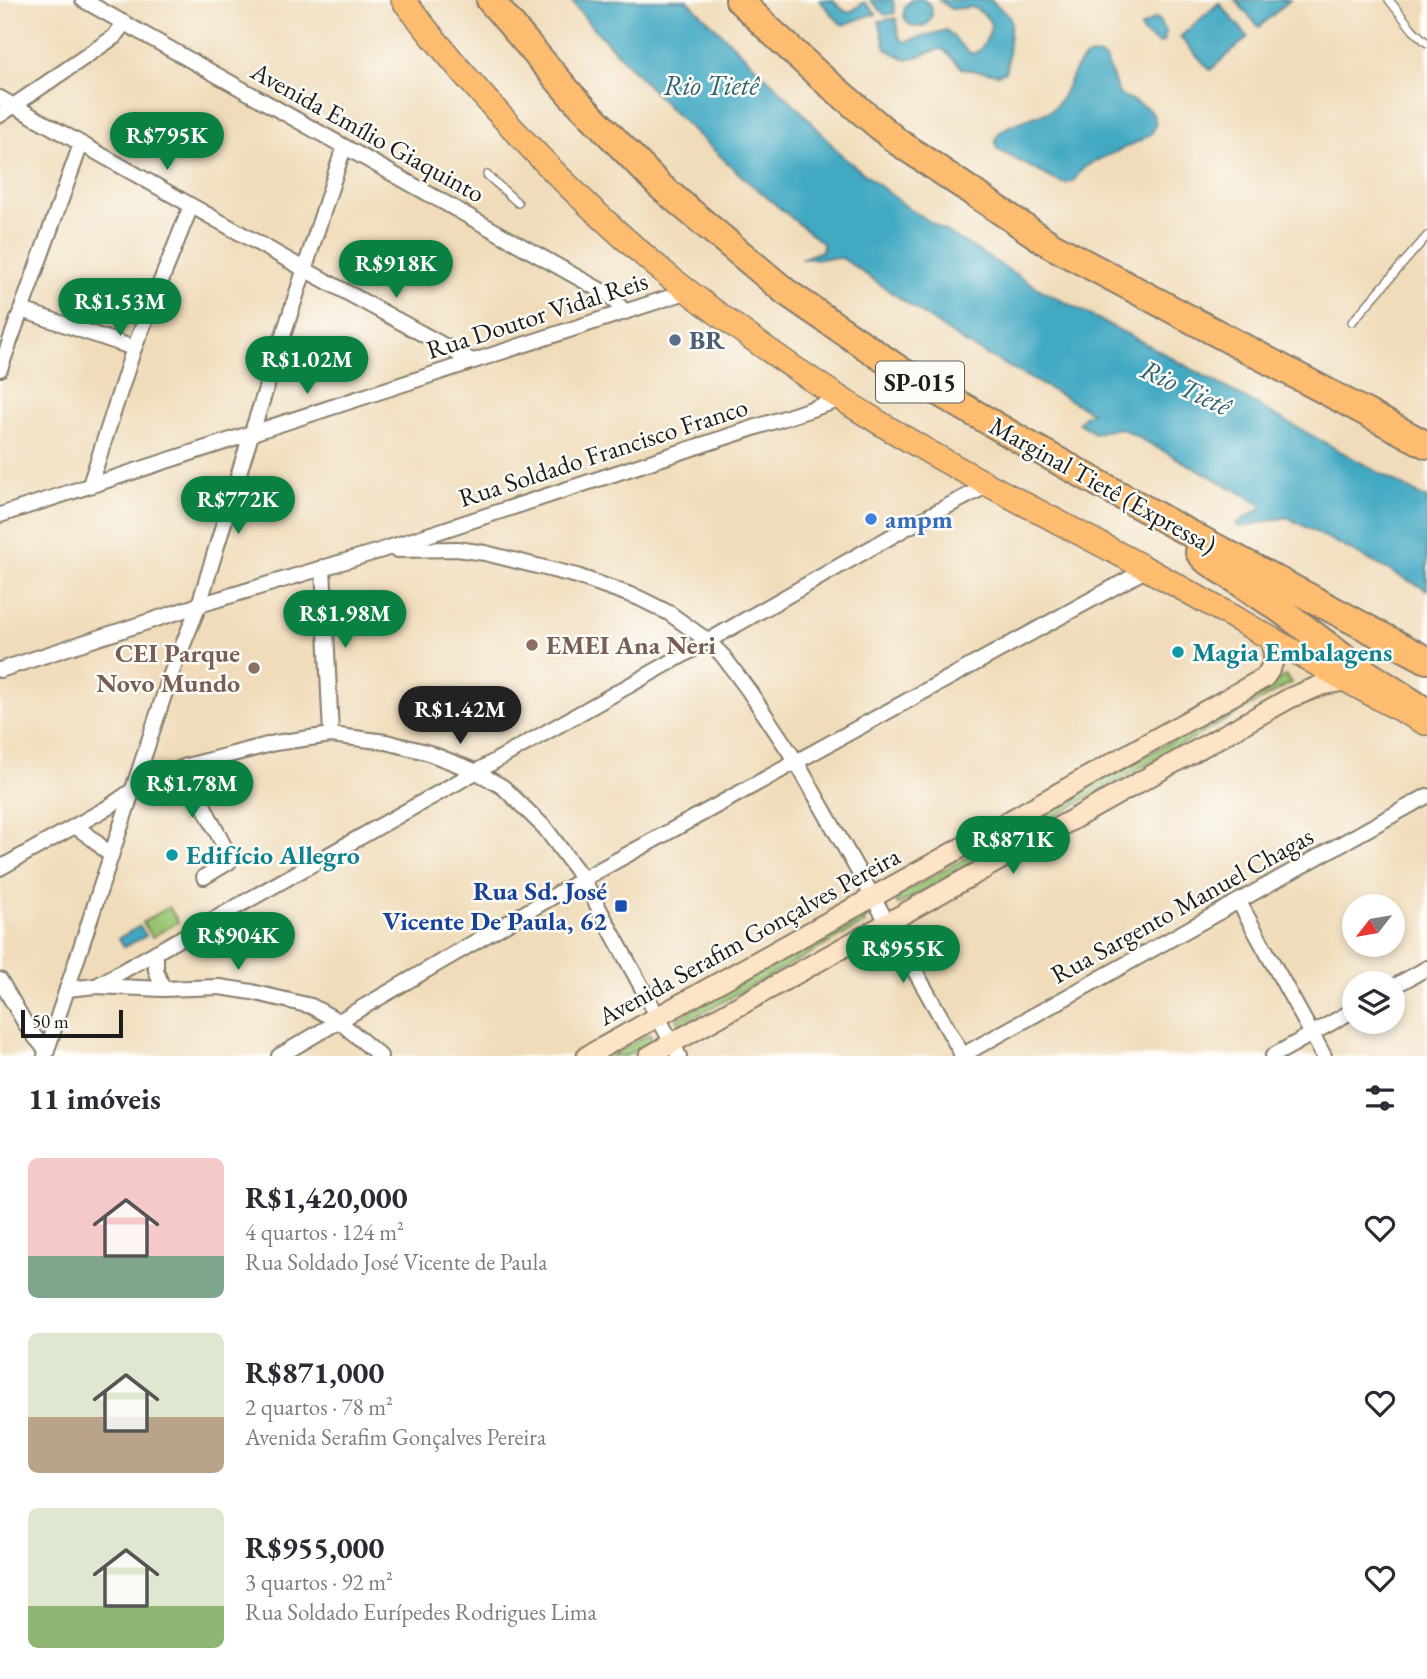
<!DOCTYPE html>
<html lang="pt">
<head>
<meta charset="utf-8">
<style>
  body { margin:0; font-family:"EB Garamond",serif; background:#f7f7f7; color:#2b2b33; height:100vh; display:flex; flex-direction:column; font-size:26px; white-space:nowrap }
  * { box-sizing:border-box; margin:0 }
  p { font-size:23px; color:#7c7c81 }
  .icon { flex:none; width:38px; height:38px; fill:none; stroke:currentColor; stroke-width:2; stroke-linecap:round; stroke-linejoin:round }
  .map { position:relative; height:1056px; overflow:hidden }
  .drawer { display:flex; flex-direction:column; background:#fff; flex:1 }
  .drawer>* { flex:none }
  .needle { width:46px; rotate:239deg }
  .tools { position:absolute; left:1342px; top:894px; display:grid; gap:14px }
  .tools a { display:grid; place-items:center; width:63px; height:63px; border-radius:50%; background:#fff; box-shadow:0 4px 10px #0003; font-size:35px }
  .scale { position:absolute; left:21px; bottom:18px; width:102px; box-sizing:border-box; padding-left:7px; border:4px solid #1c1c1c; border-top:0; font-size:19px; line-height:24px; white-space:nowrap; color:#1c1c1c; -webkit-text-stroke:5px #fdfcf7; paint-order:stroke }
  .price { position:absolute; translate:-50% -60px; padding:0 16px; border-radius:24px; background:#0b8043; color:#fff; font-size:23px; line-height:46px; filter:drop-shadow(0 2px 4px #0008) }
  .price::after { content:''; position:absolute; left:50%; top:42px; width:21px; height:16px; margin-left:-10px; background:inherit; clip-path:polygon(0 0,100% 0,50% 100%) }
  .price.current { background:#222; color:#fff }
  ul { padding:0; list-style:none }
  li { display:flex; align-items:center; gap:21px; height:175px; padding:0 28px }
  li span { display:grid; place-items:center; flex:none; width:196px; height:140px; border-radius:10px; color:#555 }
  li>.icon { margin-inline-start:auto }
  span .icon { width:84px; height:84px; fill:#fffc; stroke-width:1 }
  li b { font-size:30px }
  h2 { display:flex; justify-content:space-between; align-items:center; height:84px; padding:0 28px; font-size:30px }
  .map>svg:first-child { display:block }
  .green { fill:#9ac471; stroke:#5b7046; stroke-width:2 }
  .water { fill:#43a9c3; stroke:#306270; stroke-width:2 }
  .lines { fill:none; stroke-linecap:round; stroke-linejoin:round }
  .service-casing { stroke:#867c6b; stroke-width:10 }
  .minor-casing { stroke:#867c6b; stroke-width:18 }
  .secondary-casing { stroke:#867c6b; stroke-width:23 }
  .trunk-casing { stroke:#867c6b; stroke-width:26 }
  .motorway-casing { stroke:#867c6b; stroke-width:30 }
  .service { stroke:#fff; stroke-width:7 }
  .minor { stroke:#fff; stroke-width:14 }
  .secondary { stroke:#fee4c6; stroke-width:19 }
  .trunk { stroke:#fdbc70; stroke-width:23 }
  .motorway { stroke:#fdbc70; stroke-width:26 }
  .service-dot { fill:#5c6f8a; stroke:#fdfcf7; stroke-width:2.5 }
  .shop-dot { fill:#3f7fe0; stroke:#fdfcf7; stroke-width:2.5 }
  .education-dot { fill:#8d6e63; stroke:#fdfcf7; stroke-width:2.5 }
  .culture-dot { fill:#0f9aa8; stroke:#fdfcf7; stroke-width:2.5 }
  .transit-dot { fill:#1a4fb4; stroke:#fdfcf7; stroke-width:2.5 }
  .labels { text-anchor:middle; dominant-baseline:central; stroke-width:5; stroke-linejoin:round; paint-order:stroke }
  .shield { fill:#fdfcf7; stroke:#605f5e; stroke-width:2 }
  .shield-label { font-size:24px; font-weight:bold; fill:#1c1c1c }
  .street-label { font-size:26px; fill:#1c1c1c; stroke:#fdfcf7 }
  .service-label { font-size:26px; font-weight:bold; fill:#4e5e75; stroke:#fdfcf7; text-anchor:start }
  .shop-label { font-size:26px; font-weight:bold; fill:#366cbe; stroke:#fdfcf7; text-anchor:start }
  .education-label { font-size:26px; font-weight:bold; fill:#785e54; stroke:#fdfcf7; text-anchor:start }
  .culture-label { font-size:26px; font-weight:bold; fill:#0d838f; stroke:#fdfcf7; text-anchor:start }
  .transit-label { font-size:26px; font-weight:bold; fill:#164399; stroke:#fdfcf7; text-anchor:end }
  .water-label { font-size:28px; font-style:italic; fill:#306270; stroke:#fdfcf7 }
</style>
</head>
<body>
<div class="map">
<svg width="1427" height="1056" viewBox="0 0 1427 1056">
  <rect width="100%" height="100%" fill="#fdfcf7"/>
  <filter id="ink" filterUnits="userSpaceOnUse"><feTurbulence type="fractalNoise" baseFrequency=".0143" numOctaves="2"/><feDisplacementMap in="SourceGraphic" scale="14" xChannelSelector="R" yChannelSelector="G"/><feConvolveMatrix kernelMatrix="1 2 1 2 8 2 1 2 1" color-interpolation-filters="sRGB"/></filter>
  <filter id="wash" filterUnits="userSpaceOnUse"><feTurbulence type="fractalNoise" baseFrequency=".00686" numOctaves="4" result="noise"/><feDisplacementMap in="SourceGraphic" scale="28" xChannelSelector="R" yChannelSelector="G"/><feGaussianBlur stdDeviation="1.57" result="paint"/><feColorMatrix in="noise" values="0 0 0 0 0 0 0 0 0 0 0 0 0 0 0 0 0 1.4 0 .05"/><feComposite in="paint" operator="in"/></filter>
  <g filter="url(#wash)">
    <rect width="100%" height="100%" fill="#f0dcba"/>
    <g class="green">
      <polygon points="1286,676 1291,683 898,905 895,898"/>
      <polygon points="169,907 178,922 152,937 143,922"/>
      <polygon points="862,916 865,923 681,1025 677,1019"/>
      <polygon points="649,1034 653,1041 626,1056 610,1056"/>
    </g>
    <g class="water">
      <circle cx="918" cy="13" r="14"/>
      <polygon points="571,0 687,0 803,113 843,157 908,208 1043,291 1150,346 1427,499 1427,590 1287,517 1240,527 1236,524 1261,508 1260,503 1121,428 1094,433 1079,423 1083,417 1092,412 963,342 842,258 800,259 822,251 823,244 746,180 672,111 588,22"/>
      <path d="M819,0H833C847,16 848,15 864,2L876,14L875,15L872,14L844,25L840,23Z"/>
      <polygon points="870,0 893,0 895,13 885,15"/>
      <path d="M939,0H991L1009,16L1011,21L1007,66L1005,72L998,74L963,69L944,50L940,49L907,60L886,49L879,21L896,18L899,37L904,42L946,30C954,35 963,51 971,53C981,55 994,29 990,22C987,16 978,10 972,7L951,9Z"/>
      <polygon points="1235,0 1290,0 1259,27"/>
      <polygon points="1219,3 1248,37 1210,70 1180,37"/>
      <polygon points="1155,18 1160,20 1162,27 1166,31 1164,40 1159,44 1143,33 1141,27"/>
      <path d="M1092,55L1101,56L1106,60L1119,94C1135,103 1167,110 1151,134C1131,148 1105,154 1085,167C1074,175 1077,187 1059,182L998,150C983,125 1038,119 1051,110C1070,96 1069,62 1092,55Z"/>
      <polygon points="140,926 146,936 124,947 119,938"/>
    </g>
  </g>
  <g filter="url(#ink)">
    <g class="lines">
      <defs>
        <g id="service">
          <polyline points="1389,0 1413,30 1427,43"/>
          <polyline points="487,175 518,203"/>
          <polyline points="1352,322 1427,236"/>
        </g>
        <g id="minor">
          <polyline points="83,0 609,295 625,312"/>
          <polyline points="0,98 304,269 472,361"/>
          <polyline points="0,115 114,37 124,23"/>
          <polyline points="22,310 134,348"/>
          <polyline points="0,369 81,144"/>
          <polyline points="90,485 133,351 191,206"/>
          <polyline points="0,515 689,291"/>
          <polyline points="398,550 457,549 485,553 577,576 639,598 669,613 708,641 723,656 749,691 797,763 963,1056"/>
          <polyline points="323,567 331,735"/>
          <polyline points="0,670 199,605 379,551 842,399"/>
          <polyline points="187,766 193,785 230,858 229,862 204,877"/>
          <polyline points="75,826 93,839 111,856"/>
          <polyline points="0,868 107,808 133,790 158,777 187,766 275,743 331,735 386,742 426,752 475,771 503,787 545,828 583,879 679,1056"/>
          <polyline points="1239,902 1324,1056"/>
          <polyline points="156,952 156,970 163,989"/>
          <polyline points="0,980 29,1030 47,1051"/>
          <polyline points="96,986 708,641 906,528 988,485"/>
          <polyline points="1393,987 1427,968"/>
          <polyline points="67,989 96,986 163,989 220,987 252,992 311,1006 340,1022 380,1056"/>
          <polyline points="45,1056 171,674 199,605 243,460 344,147"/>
          <polyline points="279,1056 583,879 1147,569"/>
          <polyline points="961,1056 1427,796"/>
          <polyline points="1273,1056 1354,1010"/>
        </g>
        <g id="secondary">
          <path d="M587,1056L891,887L1264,678C1277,662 1275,655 1269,637"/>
          <polyline points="649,1056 1290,698 1322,685 1344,681"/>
        </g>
        <path id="trunk" d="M403,0C470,85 542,165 623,237C639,251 655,265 671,278C753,342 839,401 929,452C1001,493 1075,530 1147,569C1240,620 1331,674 1425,723"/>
        <g id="motorway">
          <polyline points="490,0 571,95 660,186 786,292 900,370 1024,442 1174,525 1427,660"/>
          <polyline points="739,0 772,32 822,78 898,142 1051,245 1427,445"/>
          <polyline points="1199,552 1205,559 1281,610 1351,663 1427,712"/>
        </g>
      </defs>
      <use href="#service" class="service-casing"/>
      <use href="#minor" class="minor-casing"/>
      <use href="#secondary" class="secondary-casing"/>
      <use href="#trunk" class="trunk-casing"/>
      <use href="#motorway" class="motorway-casing"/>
      <use href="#service" class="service"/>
      <use href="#minor" class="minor"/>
      <use href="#secondary" class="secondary"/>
      <use href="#trunk" class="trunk"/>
      <use href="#motorway" class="motorway"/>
    </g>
  </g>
  <circle class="service-dot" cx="675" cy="340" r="7"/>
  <circle class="shop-dot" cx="871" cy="519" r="7"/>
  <g class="education-dot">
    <circle cx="532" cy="645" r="7"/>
    <circle cx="254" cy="668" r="7"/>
  </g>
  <g class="culture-dot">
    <circle cx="1178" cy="652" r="7"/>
    <circle cx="172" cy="855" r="7"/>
  </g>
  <rect class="transit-dot" x="614" y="899" width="14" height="14" rx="3.5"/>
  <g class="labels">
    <rect class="shield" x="876" y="361.5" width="88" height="41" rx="5"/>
    <g class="shield-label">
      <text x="920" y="382">SP-015</text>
    </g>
    <g class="street-label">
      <text transform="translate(368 132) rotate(29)">Avenida Emílio Giaquinto</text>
      <text transform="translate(537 315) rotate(-18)">Rua Doutor Vidal Reis</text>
      <text transform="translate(603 452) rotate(-18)">Rua Soldado Francisco Franco</text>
      <text transform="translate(1103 485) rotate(29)">Marginal Tietê (Expressa)</text>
      <text transform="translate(1182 905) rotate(-29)">Rua Sargento Manuel Chagas</text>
      <text transform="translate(749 936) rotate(-29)">Avenida Serafim Gonçalves Pereira</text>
    </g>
    <g class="service-label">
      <text x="689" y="340">BR</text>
    </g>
    <g class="shop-label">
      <text x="885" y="519">ampm</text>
    </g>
    <g class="education-label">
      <text x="546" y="645">EMEI Ana Neri</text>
      <text x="240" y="653" text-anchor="end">CEI Parque<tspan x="240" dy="30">Novo Mundo</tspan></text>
    </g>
    <g class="culture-label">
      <text x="1192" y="652">Magia Embalagens</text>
      <text x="186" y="855">Edifício Allegro</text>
    </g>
    <g class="transit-label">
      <text x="607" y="891">Rua Sd. José<tspan x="607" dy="30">Vicente De Paula, 62</tspan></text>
    </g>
    <g class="water-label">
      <text x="711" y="85">Rio Tietê</text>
      <text transform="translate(1186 387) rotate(25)">Rio Tietê</text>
    </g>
  </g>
</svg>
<div class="tools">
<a><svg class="needle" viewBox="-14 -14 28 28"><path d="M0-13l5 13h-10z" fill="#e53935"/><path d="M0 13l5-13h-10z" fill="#7c7c81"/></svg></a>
<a><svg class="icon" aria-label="layers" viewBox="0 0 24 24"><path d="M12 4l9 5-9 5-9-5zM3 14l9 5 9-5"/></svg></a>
</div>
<div class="scale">50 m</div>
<b class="price" style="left:167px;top:172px">R$795K</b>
<b class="price" style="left:396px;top:300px">R$918K</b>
<b class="price" style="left:120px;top:338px">R$1.53M</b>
<b class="price" style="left:307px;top:396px">R$1.02M</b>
<b class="price" style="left:238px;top:536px">R$772K</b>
<b class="price" style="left:345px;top:650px">R$1.98M</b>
<b class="price current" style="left:460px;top:746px">R$1.42M</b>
<b class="price" style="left:192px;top:820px">R$1.78M</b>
<b class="price" style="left:1013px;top:876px">R$871K</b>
<b class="price" style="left:238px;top:972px">R$904K</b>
<b class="price" style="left:903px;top:985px">R$955K</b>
</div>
<section class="drawer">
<h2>11 imóveis<svg class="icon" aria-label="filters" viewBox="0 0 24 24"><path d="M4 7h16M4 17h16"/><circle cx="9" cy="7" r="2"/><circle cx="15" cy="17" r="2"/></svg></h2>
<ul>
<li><span style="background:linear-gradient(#f6c9c9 70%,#7fa58c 0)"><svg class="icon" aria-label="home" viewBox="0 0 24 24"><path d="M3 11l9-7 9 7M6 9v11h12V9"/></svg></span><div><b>R$1,420,000</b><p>4 quartos · 124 m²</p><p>Rua Soldado José Vicente de Paula</p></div><svg class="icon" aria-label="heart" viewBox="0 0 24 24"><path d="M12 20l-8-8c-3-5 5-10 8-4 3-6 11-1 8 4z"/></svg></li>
<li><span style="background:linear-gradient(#dfe7d0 60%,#b9a48a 0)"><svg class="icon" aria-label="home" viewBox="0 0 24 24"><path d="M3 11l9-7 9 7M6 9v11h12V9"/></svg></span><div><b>R$871,000</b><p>2 quartos · 78 m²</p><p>Avenida Serafim Gonçalves Pereira</p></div><svg class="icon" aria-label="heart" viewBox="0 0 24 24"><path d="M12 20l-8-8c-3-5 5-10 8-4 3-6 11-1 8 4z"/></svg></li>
<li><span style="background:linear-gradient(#dfe7d0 70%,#8fb573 0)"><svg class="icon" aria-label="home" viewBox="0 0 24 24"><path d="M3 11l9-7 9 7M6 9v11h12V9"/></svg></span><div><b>R$955,000</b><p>3 quartos · 92 m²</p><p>Rua Soldado Eurípedes Rodrigues Lima</p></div><svg class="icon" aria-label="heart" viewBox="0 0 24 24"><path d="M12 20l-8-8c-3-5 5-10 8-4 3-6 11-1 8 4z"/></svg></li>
</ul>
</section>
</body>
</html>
